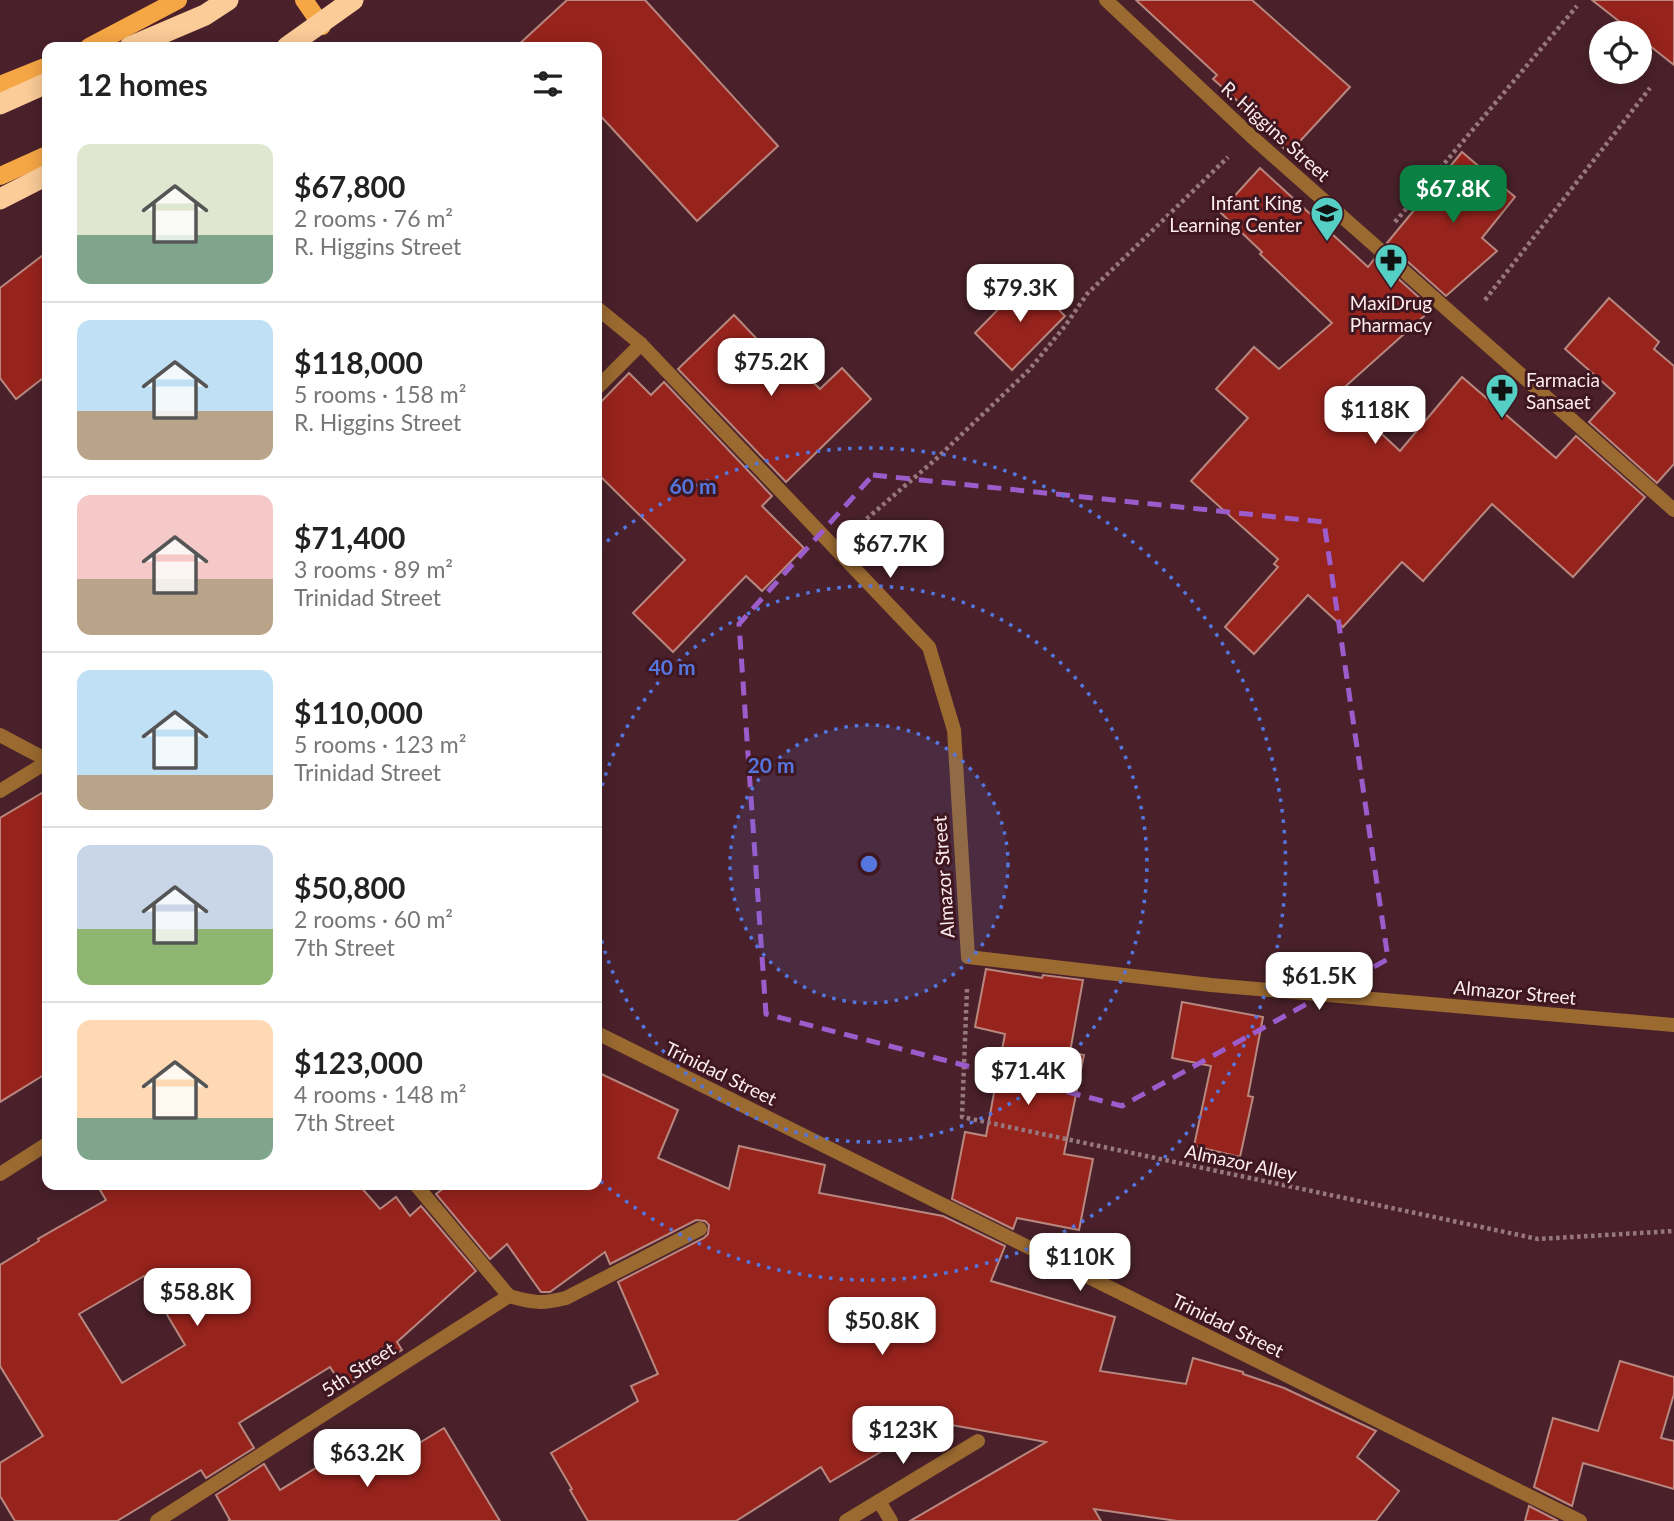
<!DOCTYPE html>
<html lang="en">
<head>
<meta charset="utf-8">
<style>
  body { margin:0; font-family:Lato,sans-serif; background:#f6f6f6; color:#222; height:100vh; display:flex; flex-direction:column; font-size:26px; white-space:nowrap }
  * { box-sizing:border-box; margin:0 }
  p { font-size:23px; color:#767676 }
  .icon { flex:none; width:38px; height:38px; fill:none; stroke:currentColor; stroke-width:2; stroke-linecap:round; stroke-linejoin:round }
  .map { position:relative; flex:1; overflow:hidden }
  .panel { position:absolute; left:42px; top:42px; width:560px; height:1148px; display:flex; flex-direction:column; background:#fff; border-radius:14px; box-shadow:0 4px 18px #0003 }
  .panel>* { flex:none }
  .tools { position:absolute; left:1589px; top:21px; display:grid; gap:14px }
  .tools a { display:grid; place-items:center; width:63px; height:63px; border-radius:50%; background:#fff; box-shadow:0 4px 18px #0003; font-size:35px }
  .price { position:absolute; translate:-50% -60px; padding:0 16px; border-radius:14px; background:#fff; color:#222; font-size:23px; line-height:46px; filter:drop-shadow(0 2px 4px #0008) }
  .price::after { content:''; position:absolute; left:50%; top:42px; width:21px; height:16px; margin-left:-10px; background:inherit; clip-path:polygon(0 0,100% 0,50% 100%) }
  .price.active { background:#0b8043; color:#fff }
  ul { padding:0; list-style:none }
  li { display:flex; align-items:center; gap:21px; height:175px; padding:0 35px }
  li+li { border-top:2px solid #e0e0e0 }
  li span { display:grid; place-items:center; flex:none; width:196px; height:140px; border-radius:14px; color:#555 }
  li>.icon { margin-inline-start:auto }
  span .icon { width:84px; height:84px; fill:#fffc; stroke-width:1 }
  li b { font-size:30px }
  h2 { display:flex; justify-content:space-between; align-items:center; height:84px; padding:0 35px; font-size:30px }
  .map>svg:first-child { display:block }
  .building { fill:#97231d; stroke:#b8877f; stroke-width:2; fill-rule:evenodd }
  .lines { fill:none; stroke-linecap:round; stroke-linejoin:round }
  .path { stroke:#97787e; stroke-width:4.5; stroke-dasharray:3.5 3.5; stroke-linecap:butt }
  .lane { stroke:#9a6a30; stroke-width:14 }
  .street { stroke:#9a6a30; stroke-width:14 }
  .primary { stroke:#f6a745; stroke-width:18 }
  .highway { stroke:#fbcb98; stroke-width:21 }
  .highway-bridge { stroke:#fbcb98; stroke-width:21 }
  .marked { fill:none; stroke:#9c5ccb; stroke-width:5; stroke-dasharray:14 9; stroke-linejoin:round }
  .ring { fill:none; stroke:#5576de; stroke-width:3.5; stroke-dasharray:3.5 7 }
  .labels { text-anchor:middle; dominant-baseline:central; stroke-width:6; stroke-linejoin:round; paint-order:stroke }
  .street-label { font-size:19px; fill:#fdecee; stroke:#3f1720 }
  .poi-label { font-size:19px; fill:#fdecee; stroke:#3f1720; text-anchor:end }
  .centre { fill:#5576de; stroke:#3f1720; stroke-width:3.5 }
  .ring-label { font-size:21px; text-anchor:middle; font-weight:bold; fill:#5576de; stroke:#3f1720; stroke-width:6; stroke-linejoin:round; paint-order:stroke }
</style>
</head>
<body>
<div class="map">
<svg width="1674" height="1521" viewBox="0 0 1674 1521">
  <rect width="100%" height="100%" fill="#4a212a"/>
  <g class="building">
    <polygon points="567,0 645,0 778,146 697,221 597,112 597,47 516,47"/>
    <polygon points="1136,0 1252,0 1350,87 1289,153 1239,107 1242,105 1213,79 1217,75"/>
    <polygon points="1592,0 1674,0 1674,65 1640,38 1640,33 1634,33"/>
    <polygon points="1462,152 1515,197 1482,238 1497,251 1446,296 1387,243"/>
    <polygon points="1260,168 1368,267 1375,258 1432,309 1338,393 1400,451 1462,377 1556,458 1576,436 1645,497 1573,577 1492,504 1423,581 1402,562 1343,627 1308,595 1254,654 1225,627 1278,567 1274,564 1278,559 1191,481 1248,418 1216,389 1254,347 1279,369 1332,323 1260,254 1262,252 1220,212"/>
    <polygon points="47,252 47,375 16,399 0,378 0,288"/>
    <polygon points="1028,279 1065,316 1012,370 975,333"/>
    <polygon points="1609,298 1659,342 1654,349 1674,366 1674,464 1657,483 1589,422 1615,393 1565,349"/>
    <polygon points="734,315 778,361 785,354 820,389 842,368 871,399 786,482 678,369"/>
    <polygon points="629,373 651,395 664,382 772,496 762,506 804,548 762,591 746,576 673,652 633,613 685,560 597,473 597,406"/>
    <polygon points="47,790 47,1073 0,1102 0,818"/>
    <polygon points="986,969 1042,978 1043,975 1083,980 1070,1052 1084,1055 1064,1154 1093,1159 1079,1230 1017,1218 1013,1229 952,1199 965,1132 986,1136 1005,1034 975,1027"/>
    <polygon points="1182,1002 1263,1017 1248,1096 1253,1097 1240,1157 1194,1146 1211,1066 1172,1058"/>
    <polygon points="597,1072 678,1110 658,1158 729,1189 739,1146 825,1165 819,1193 943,1216 1005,1246 991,1281 1115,1317 1100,1371 1186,1384 1193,1358 1243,1372 1243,1374 1284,1388 1376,1431 1357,1457 1399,1491 1376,1521 1177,1521 1094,1509 1101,1521 910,1521 1046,1442 863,1409 882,1451 830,1482 821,1467 736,1521 588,1521 570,1490 572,1489 551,1453 638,1401 631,1386 658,1374 618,1282 704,1238 708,1234 709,1225 705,1221 696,1220 610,1264 605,1252 550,1292 541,1292 507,1244 490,1259 436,1194 448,1185 597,1185"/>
    <path d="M97,1185H359L380,1209L396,1197L410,1216L421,1206L476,1271L397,1342L402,1350L344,1388L330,1367L239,1423L254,1448L206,1478L201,1470L117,1521H15L0,1496V1463L43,1436L0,1366V1265L39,1241L38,1239L106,1200ZM144,1276L185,1345L122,1383L79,1314Z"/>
    <polygon points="1620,1361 1674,1377 1674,1394 1661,1438 1674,1441 1674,1489 1583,1463 1572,1506 1534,1487 1553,1418 1598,1431"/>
    <polygon points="444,1428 500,1521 228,1521 230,1520 216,1495 264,1464 280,1490 361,1440 378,1468"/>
    <polygon points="1529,1506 1558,1521 1525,1521"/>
  </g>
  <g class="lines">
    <g class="path">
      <polyline points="1395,222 1577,6"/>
      <polyline points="1485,300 1650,88"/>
      <polyline points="856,528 936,459 1029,370 1065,326 1087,294 1228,157"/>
      <polyline points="967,989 962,1117 1538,1239 1674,1231"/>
    </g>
    <path class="lane" d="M509,1296C533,1303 543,1304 566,1298L700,1229"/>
    <g class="street">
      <polyline points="1106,0 1251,136 1674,510"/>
      <polyline points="597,308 641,344 929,647 954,730 968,957 1211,985 1674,1025"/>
      <polyline points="597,388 641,344"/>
      <polyline points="0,735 47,760"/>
      <polyline points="0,791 47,762"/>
      <polyline points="597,1033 1580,1521"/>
      <polyline points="0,1174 47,1144"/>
      <polyline points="879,1501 891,1521"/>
      <polyline points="157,1521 509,1296 416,1185"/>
      <polyline points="846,1521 978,1441"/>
    </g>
    <g class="primary">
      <polyline points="304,0 322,26"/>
      <polyline points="89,47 178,0"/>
      <polyline points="0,85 47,66"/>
      <polyline points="0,176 47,155"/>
    </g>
    <g class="highway">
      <polyline points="130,47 205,15 228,0"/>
      <polyline points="0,104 47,83"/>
    </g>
    <g class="highway-bridge">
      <polyline points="287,47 353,0"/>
      <polyline points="0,199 47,175"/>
    </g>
  </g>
  <path class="marked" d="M873,475L1324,522L1388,959L1122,1106L766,1014L739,624Z"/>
  <circle cx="869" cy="864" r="139" fill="#5576de" fill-opacity=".12"/>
  <g class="ring">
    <circle cx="869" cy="864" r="139"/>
    <path d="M597 806A278 278 0 1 1 597 922"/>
    <path d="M599 548A416 416 0 1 1 599 1180"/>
  </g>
  <defs>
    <symbol id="school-pin" viewBox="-11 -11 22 30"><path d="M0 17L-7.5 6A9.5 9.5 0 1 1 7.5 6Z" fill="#55cec4" stroke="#3f1720"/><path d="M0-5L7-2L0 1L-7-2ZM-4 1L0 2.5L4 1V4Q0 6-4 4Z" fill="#111"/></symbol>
    <symbol id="pharmacy-pin" viewBox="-11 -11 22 30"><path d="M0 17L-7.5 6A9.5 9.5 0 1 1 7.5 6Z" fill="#55cec4" stroke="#3f1720"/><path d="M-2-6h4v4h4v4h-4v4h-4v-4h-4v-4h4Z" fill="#111"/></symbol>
  </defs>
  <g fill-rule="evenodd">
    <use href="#school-pin" x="1308" y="194" width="38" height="52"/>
    <use href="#pharmacy-pin" x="1372" y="241" width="38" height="52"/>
    <use href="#pharmacy-pin" x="1483" y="371" width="38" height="52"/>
  </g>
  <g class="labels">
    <g class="street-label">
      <text transform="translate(1276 131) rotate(42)">R. Higgins Street</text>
      <text transform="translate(943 877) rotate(-94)">Almazor Street</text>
      <text transform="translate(1515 992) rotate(5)">Almazor Street</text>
      <text transform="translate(721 1073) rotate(26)">Trinidad Street</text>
      <text transform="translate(1241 1162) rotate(12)">Almazor Alley</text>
      <text transform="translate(1228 1325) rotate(26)">Trinidad Street</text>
      <text transform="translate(358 1369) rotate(-33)">5th Street</text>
    </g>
    <g class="poi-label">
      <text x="1302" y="202">Infant King<tspan x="1302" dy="22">Learning Center</tspan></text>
      <text x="1391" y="302" text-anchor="middle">MaxiDrug<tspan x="1391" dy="22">Pharmacy</tspan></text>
      <text x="1526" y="379" text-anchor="start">Farmacia<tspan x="1526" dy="22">Sansaet</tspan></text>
    </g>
  </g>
  <circle cx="869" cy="864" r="10" class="centre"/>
  <g class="ring-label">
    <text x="693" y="494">60 m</text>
    <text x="672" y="675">40 m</text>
    <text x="771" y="773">20 m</text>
  </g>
</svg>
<div class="tools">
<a><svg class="icon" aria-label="locate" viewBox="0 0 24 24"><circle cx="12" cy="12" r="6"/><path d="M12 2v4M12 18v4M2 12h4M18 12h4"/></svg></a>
</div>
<b class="price active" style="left:1453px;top:225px">$67.8K</b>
<b class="price" style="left:1020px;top:324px">$79.3K</b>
<b class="price" style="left:771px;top:398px">$75.2K</b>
<b class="price" style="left:1375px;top:446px">$118K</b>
<b class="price" style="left:890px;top:580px">$67.7K</b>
<b class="price" style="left:1319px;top:1012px">$61.5K</b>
<b class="price" style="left:1028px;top:1107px">$71.4K</b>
<b class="price" style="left:1080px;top:1293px">$110K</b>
<b class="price" style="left:197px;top:1328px">$58.8K</b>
<b class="price" style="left:882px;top:1357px">$50.8K</b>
<b class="price" style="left:903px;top:1466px">$123K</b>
<b class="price" style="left:367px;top:1489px">$63.2K</b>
<section class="panel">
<h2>12 homes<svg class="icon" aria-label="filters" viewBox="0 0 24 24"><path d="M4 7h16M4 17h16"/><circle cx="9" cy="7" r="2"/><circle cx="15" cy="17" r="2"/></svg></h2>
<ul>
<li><span style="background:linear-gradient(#dfe7d0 65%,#7fa58c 0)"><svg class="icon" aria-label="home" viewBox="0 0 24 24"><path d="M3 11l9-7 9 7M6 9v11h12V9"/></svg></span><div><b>$67,800</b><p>2 rooms · 76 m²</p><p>R. Higgins Street</p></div></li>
<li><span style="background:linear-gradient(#bfe0f5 65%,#b9a48a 0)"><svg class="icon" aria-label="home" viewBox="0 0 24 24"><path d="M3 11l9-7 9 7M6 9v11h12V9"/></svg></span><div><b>$118,000</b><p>5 rooms · 158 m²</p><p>R. Higgins Street</p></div></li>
<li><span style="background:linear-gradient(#f6c9c9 60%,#b9a48a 0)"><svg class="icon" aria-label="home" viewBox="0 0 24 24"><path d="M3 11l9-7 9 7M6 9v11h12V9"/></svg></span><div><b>$71,400</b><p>3 rooms · 89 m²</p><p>Trinidad Street</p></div></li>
<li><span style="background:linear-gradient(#bfe0f5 75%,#b9a48a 0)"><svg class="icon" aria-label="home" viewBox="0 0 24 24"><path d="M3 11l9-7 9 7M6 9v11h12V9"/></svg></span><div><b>$110,000</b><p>5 rooms · 123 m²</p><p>Trinidad Street</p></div></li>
<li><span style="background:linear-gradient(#c9d6e8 60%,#8fb573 0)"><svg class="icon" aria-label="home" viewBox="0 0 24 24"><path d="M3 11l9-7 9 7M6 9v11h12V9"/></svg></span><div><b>$50,800</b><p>2 rooms · 60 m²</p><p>7th Street</p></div></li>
<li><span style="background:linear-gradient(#ffd9b3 70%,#7fa58c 0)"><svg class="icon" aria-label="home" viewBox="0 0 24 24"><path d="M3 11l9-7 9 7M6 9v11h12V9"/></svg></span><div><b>$123,000</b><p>4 rooms · 148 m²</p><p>7th Street</p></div></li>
</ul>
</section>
</div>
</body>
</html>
